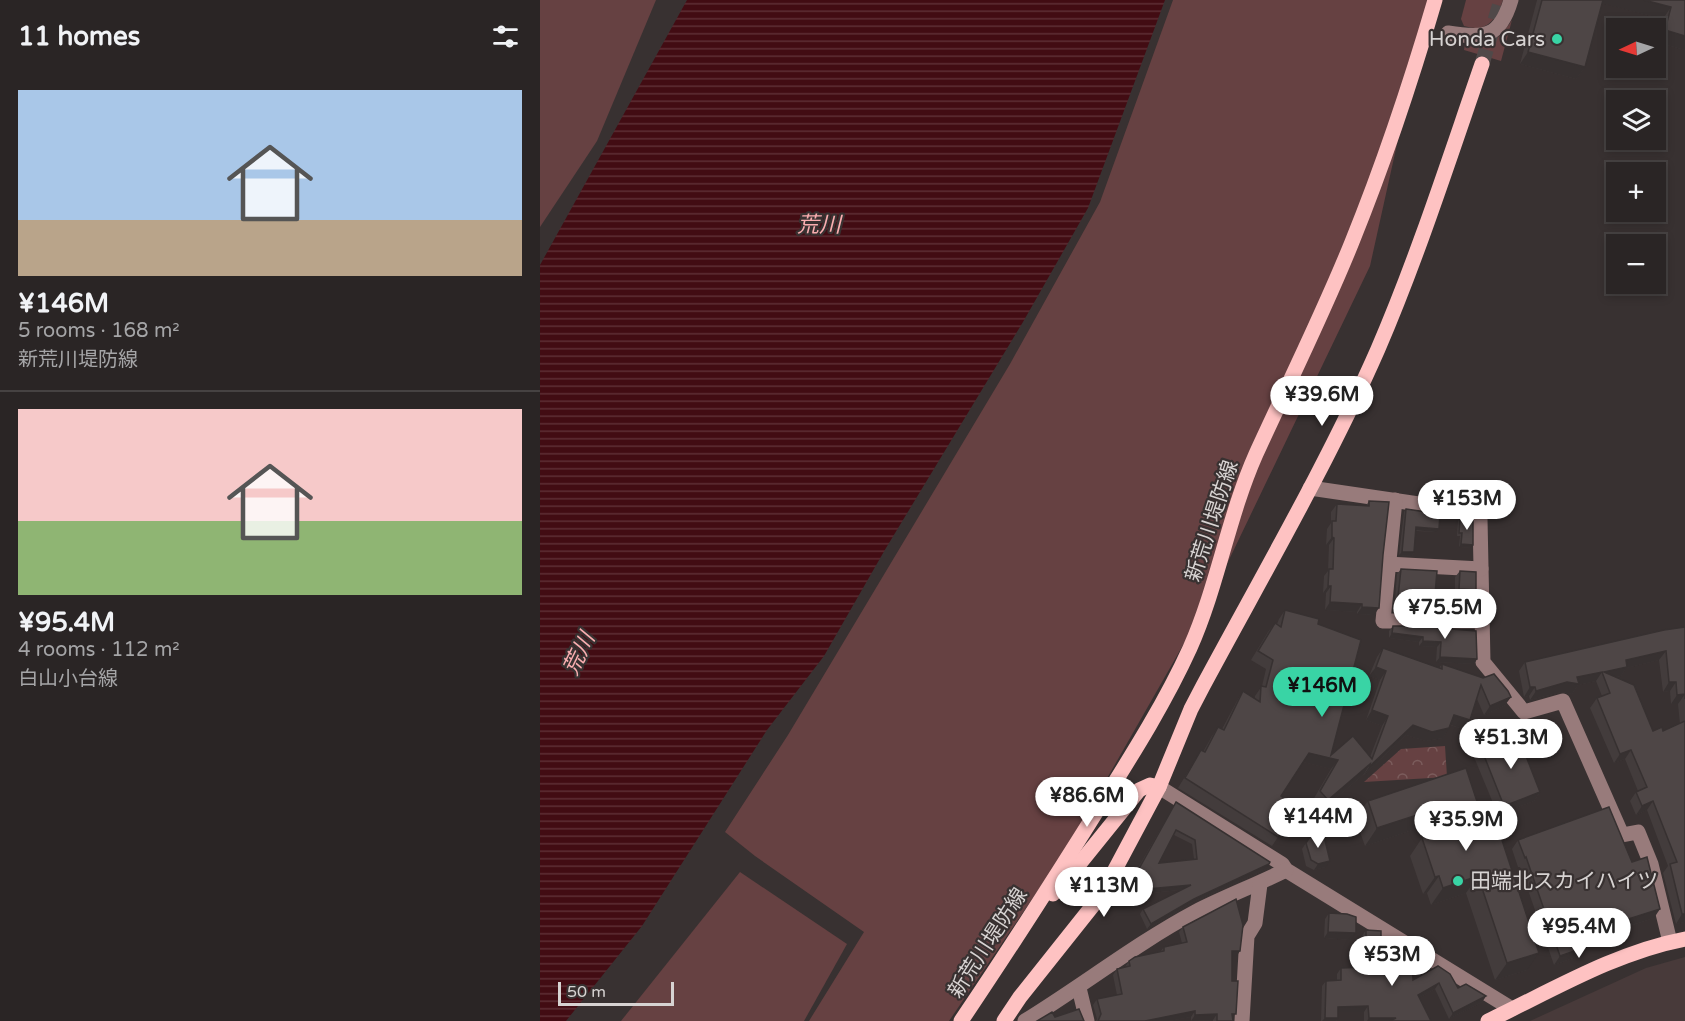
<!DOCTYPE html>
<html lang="en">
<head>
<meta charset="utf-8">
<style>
  body { margin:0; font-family:"Varela Round","Noto Sans JP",sans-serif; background:#363132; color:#f1f3f6; height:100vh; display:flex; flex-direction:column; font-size:22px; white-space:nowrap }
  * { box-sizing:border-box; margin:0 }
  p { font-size:20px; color:#a5a5a7 }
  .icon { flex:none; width:33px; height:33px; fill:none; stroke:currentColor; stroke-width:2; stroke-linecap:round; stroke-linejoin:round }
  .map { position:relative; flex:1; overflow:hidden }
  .panel { display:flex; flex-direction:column; background:#2a2525; width:540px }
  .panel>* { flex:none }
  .needle { width:39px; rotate:266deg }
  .controls { position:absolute; left:1066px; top:18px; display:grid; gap:12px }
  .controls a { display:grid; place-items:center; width:60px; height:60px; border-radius:0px; background:#2a2525; box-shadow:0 3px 9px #0003,0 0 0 2px #464242; font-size:30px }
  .scale { position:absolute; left:18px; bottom:15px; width:116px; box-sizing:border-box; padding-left:6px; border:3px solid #d7d3d2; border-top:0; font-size:16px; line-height:21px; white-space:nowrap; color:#d7d3d2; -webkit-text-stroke:4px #383131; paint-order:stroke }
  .price { position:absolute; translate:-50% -51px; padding:0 14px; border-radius:21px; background:#fff; color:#222; font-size:20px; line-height:39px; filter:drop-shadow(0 2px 3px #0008) }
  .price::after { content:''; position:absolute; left:50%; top:36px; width:18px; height:14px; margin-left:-9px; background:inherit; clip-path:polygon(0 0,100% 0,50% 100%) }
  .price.active { background:#39d4a5; color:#111 }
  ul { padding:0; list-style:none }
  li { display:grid; align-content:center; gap:12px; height:318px; padding:0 18px }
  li+li { border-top:2px solid #464242 }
  li span { display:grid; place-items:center; height:186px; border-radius:0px; color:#555 }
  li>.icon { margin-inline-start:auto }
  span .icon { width:108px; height:108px; fill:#fffc; stroke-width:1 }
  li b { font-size:26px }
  h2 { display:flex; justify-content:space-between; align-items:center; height:72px; padding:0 18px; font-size:26px }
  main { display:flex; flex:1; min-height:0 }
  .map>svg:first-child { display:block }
  .built { fill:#483a3a }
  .grass { fill:#664142 }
  .park { fill:url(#park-crowns) }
  .water { fill:url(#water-rules) }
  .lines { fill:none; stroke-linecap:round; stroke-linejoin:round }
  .major-tunnel { stroke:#504949; stroke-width:15; stroke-dasharray:15 8; stroke-linecap:butt }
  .minor { stroke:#987b7b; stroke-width:15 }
  .major { stroke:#fec2c2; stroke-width:15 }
  .wall { fill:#433c3c; fill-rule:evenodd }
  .shaded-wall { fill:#373131 }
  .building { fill:#4e4646; stroke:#373131; stroke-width:1.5; fill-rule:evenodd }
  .poi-dot { fill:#39d4a5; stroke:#383131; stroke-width:2 }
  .labels { text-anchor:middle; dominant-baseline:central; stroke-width:4.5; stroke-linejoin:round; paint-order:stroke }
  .poi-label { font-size:21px; fill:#d7d3d2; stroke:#383131; text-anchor:end }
  .street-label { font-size:21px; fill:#d7d3d2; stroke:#383131 }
  .water-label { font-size:22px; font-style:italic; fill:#faaeb0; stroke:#383131 }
</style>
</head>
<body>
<main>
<section class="panel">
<h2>11 homes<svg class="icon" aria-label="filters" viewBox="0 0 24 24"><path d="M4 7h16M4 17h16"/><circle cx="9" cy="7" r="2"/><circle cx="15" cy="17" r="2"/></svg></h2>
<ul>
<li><span style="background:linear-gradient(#a9c7e8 70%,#b9a48a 0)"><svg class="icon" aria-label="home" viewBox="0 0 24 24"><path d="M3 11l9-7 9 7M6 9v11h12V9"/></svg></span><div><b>¥146M</b><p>5 rooms · 168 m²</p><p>新荒川堤防線</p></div></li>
<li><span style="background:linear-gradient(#f6c9c9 60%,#8fb573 0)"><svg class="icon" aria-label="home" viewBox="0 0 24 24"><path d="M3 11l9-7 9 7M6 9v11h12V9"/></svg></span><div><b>¥95.4M</b><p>4 rooms · 112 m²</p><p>白山小台線</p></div></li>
</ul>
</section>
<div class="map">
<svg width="1145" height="1021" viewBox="0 0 1145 1021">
  <defs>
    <pattern id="park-crowns" width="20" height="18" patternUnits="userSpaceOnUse" patternTransform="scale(1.5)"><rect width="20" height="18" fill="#664142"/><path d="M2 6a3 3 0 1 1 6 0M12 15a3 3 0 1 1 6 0" fill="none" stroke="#7b5c5c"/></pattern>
    <pattern id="water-rules" width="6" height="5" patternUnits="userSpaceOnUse" patternTransform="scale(1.5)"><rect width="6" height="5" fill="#420c13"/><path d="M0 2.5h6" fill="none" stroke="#5d2e34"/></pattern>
  </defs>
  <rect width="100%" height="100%" fill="#383131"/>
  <polygon class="built" points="1145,957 1145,1021 990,1021 1106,968"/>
  <g class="grass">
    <polygon points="0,0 116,0 57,141 0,227"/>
    <polygon points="633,0 889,0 830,266 675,589 529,845 409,1021 269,1021 324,932 215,856 185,832 248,735 470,364 560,202"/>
    <path d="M926,0H963C956,20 947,33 924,26L921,19Z"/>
    <path d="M972,20L961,61L924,50L925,44C950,48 959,39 972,20Z"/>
    <polygon points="200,872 307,944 264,1021 81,1021"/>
  </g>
  <polygon class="park" points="905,746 907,777 824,782 861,749"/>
  <polygon class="water" points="147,0 625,0 548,208 483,322 346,548 284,656 227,730 102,926 26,1021 0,1021 0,265"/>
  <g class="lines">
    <polyline class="major-tunnel" points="942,64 961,0"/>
    <g class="minor">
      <path d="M908,33C944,39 960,38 971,0"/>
      <polyline points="770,488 933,512 940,519 943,662 984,712 1023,701 1082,835 1098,832 1111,864 1130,942"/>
      <polyline points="855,500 843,621 942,621"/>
      <polyline points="847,564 941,569"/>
      <polyline points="619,787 742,864 746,870 972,1009"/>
      <polyline points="539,988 547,1021"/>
      <path d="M485,1021C542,986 597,943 655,912C684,897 716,885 746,870"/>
      <polyline points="702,1021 707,936 715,923 720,884"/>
    </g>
    <g class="major">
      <polyline points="513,894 524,883 599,790 610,785 619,787"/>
      <path d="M421,1021C469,950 515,878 560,806C592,755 625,703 650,648C678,585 688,517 716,454C748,384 783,314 812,242C844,163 871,82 895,0"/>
      <path d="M464,1021L480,997L562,894L619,787L651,709L663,686C722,576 788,463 838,349C878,256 909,159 942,64"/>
      <path d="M948,1021C1011,991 1076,952 1145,939"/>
    </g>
  </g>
  <g class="wall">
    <polygon points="997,0 1145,0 1145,50 1116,42 1123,19 1062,3 1045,67 1036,79 980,64"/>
    <polygon points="829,501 834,615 817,614 817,612 785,610 786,593 783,593 784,576 788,571 789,545 786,545 787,529 791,523 791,512 797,504 826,506"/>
    <polygon points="866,509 896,532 876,531 874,552 872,556 859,555 864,512"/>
    <polygon points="920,518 931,548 919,547 920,536 917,536 918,521"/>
    <polygon points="861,569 894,606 891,611 854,611 857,574"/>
    <polygon points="920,571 936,590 932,596 915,595 915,577"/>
    <polygon points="745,610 778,624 791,755 830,757 842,726 826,720 840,680 829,676 837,657 843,648 899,668 902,664 971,697 964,706 944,715 937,699 923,729 910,725 903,738 886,741 866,735 823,776 824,774 782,810 773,800 791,769 763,762 741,796 738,837 732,846 638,788 655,760 661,750 663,752 672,736 678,727 682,729 697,701 703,691 715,699 715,696 722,686 726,669 711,660 728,632 735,623 737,624 739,619"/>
    <polygon points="853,626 912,629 937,659 934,664 896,662 897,647 879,646 879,642 849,638 849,631"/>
    <path d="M1145,627V922L1136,924L1123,873L1128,866L1107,810L1096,815L1090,801L1096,792L1098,791L1085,759L1074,763L1050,708L1057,698L1062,696L1056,681L1038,685L1032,694L1021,692L990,700L989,696L984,697L979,671L985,662ZM1119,660L1123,692L1130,691L1131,704H1138L1140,724L1123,731H1113L1076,677L1081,676L1086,668Z"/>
    <polygon points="941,748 1000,792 994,801 958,815 934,757"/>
    <polygon points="926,768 987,970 955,980 926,893 891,905 887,893 883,894 870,856 882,838 896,834 893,823 825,846 815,818 828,801"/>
    <path d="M636,802L726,869L651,903L607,929L600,914L603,909L640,890L593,895L591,880ZM634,835L652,844L654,859L619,863Z"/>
    <polygon points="771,835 786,867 774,870 766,866 762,849"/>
    <polygon points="978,840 1114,918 1040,942 1043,948 1036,957 1014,965 980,867 978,867 972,849"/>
    <polygon points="789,913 811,940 784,938 785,919"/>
    <polygon points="643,927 696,957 692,957 693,1021 673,1021 673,1020 651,1021 651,1017 629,1021 556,1021 557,1019 553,1005 557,999 577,995 573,975 577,969 585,967 589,961 620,952 624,947 642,943 639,932"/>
    <polygon points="826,930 841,944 849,960 873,980 898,966 918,988 946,996 942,1002 909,1019 895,989 879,998 891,1021 824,1021 824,1012 798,1012 798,1018 796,1021 781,1021 782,986 786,981 797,980 797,974 801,968 822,967 822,936"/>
  </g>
  <g class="shaded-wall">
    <polygon points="1058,0 1104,0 1131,7 1123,19 1057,2"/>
    <polygon points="1125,30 1145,36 1145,50 1116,42"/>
    <polygon points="988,52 1045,67 1036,79 980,64"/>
    <polygon points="876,527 899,529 896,532 874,530"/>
    <polygon points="792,537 794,538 789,545 786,545"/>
    <polygon points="921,544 933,545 931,548 919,547"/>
    <polygon points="862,552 874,552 872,556 859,555"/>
    <polygon points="788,586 791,586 786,593 783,593"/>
    <polygon points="919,589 936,590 932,596 915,595"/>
    <polygon points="790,602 822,604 817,612 785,610"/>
    <polygon points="857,606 894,606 891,611 854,611"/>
    <polygon points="822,607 839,608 834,615 817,614"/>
    <polygon points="852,633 883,637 879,642 849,638"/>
    <polygon points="883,641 901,642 897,647 879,646"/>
    <polygon points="1126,651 1119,660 1086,668 1081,676 1065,679 1064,672 1086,660"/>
    <polygon points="900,657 937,659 934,664 896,662"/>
    <polygon points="836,667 846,671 840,680 829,676"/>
    <polygon points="1062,672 1056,681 1038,685 1032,694 1021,692 990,700 996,691 1037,677"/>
    <polygon points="1129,682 1136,682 1130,691 1123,692"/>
    <polygon points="990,687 995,687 989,696 984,697"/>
    <polygon points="1145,694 1138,704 1131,704 1137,695"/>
    <polygon points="971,697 964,706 944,715 950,706"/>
    <polygon points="832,710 848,716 842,726 826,720"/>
    <polygon points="914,715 930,720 923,729 908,724"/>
    <polygon points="873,725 909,728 903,738 886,741 866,735 823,776 829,767"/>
    <polygon points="1091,750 1085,759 1074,763 1080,754"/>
    <polygon points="769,753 798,760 791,769 763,762"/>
    <polygon points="830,764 824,774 782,810 788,800"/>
    <polygon points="1000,792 994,801 958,815 964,806"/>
    <polygon points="1113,801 1107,810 1096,815 1102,806"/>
    <polygon points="905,806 893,823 825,846 837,828"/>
    <polygon points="790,861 786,867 774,870 778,864"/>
    <polygon points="729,864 726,869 651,903 607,929 611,924 654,899"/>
    <polygon points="899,876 887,893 883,894 895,877"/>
    <polygon points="938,876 926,893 891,905 903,888"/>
    <polygon points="651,885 648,889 593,895 596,890"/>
    <polygon points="1120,909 1114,918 1032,944 1038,935"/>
    <polygon points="1142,914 1145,914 1145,922 1136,924"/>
    <polygon points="788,932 816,933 811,940 784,938"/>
    <polygon points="1043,948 1036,957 1014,965 1020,956"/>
    <polygon points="692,951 700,951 696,957 688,957"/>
    <polygon points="999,953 987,970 955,980 967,963"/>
    <polygon points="899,983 895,989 874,1001 878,995"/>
    <polygon points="946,996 942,1002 909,1019 913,1013"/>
    <polygon points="828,1006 824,1012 794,1012 798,1007"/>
    <polygon points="655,1011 651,1017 629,1021 605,1021"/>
    <polygon points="677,1014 673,1020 651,1021 655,1015"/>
    <polygon points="785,1018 798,1018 796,1021 782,1021"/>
    <polygon points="829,1018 856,1018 854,1021 827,1021"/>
  </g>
  <g class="building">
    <polygon points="1002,0 1063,0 1045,67 988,52"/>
    <polygon points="1104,0 1145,0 1145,36 1125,30 1131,7"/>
    <polygon points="829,501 849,502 843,555 839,608 822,607 822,604 790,602 791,586 788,586 789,569 793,569 794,538 792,537 792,521 796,521 797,504 829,506"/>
    <polygon points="866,509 900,514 899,529 876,527 874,552 862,552"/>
    <polygon points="920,518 933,520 933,545 921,544 922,533 919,533"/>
    <polygon points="861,569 897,571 894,606 857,606"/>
    <polygon points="920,571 936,572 936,590 919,589"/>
    <polygon points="745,610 779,619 778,624 821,640 791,755 813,736 832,759 848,716 832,710 846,671 836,667 843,648 902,669 902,664 943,678 954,674 968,691 971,697 950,706 941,685 930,720 914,715 909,728 892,732 873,725 829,767 830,764 788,800 780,791 798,760 769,753 741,796 758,807 738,837 645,778 661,750 665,752 678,727 684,730 703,691 720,702 721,686 726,687 733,660 718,651 735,623 741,627"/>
    <polygon points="853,626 912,626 912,629 936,631 937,659 900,657 901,642 883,641 883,637 852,633"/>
    <polygon points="1145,627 1145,699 1145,694 1137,695 1136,682 1129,682 1126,651 1086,660 1087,667 1064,672 1094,685 1113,731 1122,727 1123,731 1145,721 1145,914 1142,914 1130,864 1137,862 1113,801 1102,806 1096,792 1107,787 1091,750 1080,754 1057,698 1070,693 1062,672 1037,677 1039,684 1027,682 996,691 995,687 990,687 985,662 1124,630"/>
    <polygon points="977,733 1000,792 964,806 941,748"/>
    <polygon points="926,768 948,835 959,831 999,953 967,963 938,876 903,888 899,876 895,877 882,838 912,828 905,806 837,828 828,801"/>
    <path d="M636,802L730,862L729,864L654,899L611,924L603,909L651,885L596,890L595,876ZM636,830L655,840L657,859L619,863Z"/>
    <polygon points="1069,807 1092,862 1107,857 1120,909 1038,935 1043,948 1020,956 986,857 985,858 978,840"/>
    <polygon points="783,832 790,861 778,864 771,860 766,843 771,835"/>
    <polygon points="696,899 703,925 700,951 692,951 692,981 698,981 696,1014 692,1014 693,1021 677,1021 677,1014 655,1015 655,1011 605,1021 558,1021 561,1014 557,999 582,994 577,969 590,966 589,961 595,957 624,951 624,947 647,942 643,927"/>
    <polygon points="789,913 807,914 816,917 816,933 788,932"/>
    <polygon points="826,930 841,931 841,944 849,943 849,960 872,959 873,980 898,966 910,974 918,988 926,984 946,996 913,1013 899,983 878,995 891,1021 850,1021 856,1018 829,1018 828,1006 798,1007 798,1018 785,1018 786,981 801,980 801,968 826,967"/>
    <polygon points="539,1009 544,1021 497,1021 512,1012 515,1017"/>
  </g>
  <g class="poi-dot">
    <circle cx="1017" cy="39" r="6"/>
    <circle cx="918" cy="881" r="6"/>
  </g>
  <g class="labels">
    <g class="poi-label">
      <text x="1005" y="39">Honda Cars</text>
      <text x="930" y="881" text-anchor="start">田端北スカイハイツ</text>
    </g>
    <g class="street-label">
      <text transform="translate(672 521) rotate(-72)">新荒川堤防線</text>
      <text transform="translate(448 943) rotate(-57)">新荒川堤防線</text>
    </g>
    <g class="water-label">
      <text x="279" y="225">荒川</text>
      <text transform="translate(39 654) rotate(-64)">荒川</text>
    </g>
  </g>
</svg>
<div class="controls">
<a><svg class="needle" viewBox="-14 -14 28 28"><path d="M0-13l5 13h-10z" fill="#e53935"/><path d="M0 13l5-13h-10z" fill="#a5a5a7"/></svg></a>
<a><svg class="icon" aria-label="layers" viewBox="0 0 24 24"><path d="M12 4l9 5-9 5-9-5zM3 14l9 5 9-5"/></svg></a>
<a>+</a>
<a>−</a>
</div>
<div class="scale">50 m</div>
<b class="price" style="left:782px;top:427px">¥39.6M</b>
<b class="price" style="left:927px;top:531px">¥153M</b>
<b class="price" style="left:905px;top:640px">¥75.5M</b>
<b class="price active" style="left:782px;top:718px">¥146M</b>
<b class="price" style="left:971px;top:770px">¥51.3M</b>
<b class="price" style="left:547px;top:828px">¥86.6M</b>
<b class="price" style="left:778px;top:849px">¥144M</b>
<b class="price" style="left:926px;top:852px">¥35.9M</b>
<b class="price" style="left:564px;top:918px">¥113M</b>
<b class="price" style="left:1039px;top:959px">¥95.4M</b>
<b class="price" style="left:852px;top:987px">¥53M</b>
</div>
</main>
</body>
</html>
